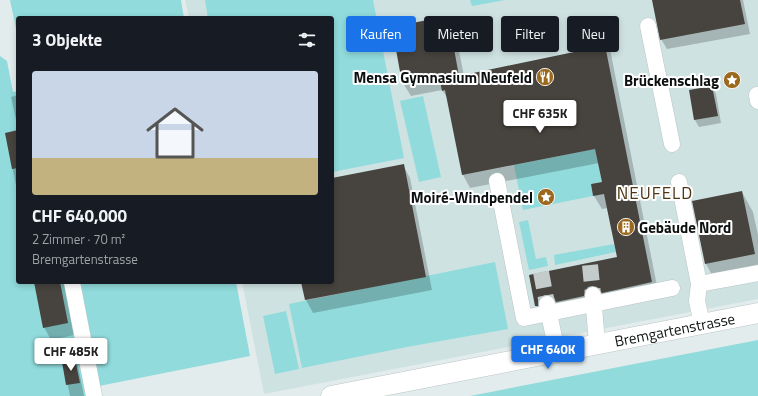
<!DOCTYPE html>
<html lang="de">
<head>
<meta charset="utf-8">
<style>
  body { margin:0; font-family:"Titillium Web",sans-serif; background:#242831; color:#f1f3f6; height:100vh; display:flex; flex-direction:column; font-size:15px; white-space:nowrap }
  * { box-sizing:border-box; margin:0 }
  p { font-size:13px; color:#9ea1a6 }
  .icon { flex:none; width:22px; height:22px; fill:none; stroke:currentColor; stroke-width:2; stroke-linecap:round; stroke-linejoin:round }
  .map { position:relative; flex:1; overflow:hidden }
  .sheet { position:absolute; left:16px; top:16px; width:318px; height:268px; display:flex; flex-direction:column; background:#171b24; border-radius:4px; box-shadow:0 2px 6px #0003 }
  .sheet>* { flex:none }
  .guide { position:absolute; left:346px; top:16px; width:352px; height:36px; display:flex; gap:8px }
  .price { position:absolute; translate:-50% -34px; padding:0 9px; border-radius:4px; background:#fff; color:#222; font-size:13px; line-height:26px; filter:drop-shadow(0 1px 2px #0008) }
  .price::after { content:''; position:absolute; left:50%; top:24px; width:12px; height:9px; margin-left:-6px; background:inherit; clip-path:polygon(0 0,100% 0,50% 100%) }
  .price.selected { background:#1a73e8; color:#fff }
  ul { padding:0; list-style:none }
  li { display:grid; align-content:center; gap:8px; height:212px; padding:0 16px }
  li+li { border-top:1px solid #363941 }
  li span { display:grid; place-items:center; height:124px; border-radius:4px; color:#555 }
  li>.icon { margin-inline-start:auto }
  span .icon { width:72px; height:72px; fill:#fffc; stroke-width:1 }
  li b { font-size:17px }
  h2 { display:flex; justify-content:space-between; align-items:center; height:48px; padding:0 16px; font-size:17px }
  .tag { padding:0 14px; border-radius:4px; background:#171b24; box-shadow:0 2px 6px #0003; font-size:14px; line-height:36px }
  .tag.selected { background:#1a73e8; color:#fff }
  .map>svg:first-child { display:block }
  .built { fill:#cfe2e2 }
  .green { fill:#91dbdc }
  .shadow { fill:#0003 }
  .building { fill:#47433e }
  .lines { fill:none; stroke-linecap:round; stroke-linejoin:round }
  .minor-tunnel { stroke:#c3cbcb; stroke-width:16; stroke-dasharray:16 8; stroke-linecap:butt }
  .minor-casing { stroke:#bbc5c5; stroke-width:17 }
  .major-casing { stroke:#bbc5c5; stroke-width:21 }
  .minor { stroke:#fff; stroke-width:16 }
  .major { stroke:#fff; stroke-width:20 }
  .labels { text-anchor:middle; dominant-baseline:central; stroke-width:4; stroke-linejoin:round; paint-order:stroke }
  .poi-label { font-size:15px; font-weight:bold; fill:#0c0f0f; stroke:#fff; text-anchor:end }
  .street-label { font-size:15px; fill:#0c0f0f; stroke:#fff }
  .quarter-label { font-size:17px; letter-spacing:1px; fill:#4e3513; stroke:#fff }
</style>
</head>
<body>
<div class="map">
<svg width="758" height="396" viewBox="0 0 758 396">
  <rect width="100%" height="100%" fill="#e3ecec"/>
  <polygon class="built" points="185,0 758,0 758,299 264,394 242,282 332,282 332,18 189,18"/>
  <g class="green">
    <polygon points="10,0 181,0 184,18 18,18 18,38"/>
    <polygon points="205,0 373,0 404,158 332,172 332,18 208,18"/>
    <polygon points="470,0 505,0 472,6"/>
    <polygon points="0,56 7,61 13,92 18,91 18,282 68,282 89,396 0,396"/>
    <polygon points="423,96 441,177 419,182 400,101"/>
    <polygon points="595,149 602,182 591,184 593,196 523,210 514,165"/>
    <polygon points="528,220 536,259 546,257 548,266 529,270 519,222"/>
    <polygon points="614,244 616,252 555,265 554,255"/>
    <polygon points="495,262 508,329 407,347 302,368 289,304"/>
    <polygon points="78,282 236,282 250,356 99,386"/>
    <polygon points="286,311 299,369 275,374 263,316"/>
    <polygon points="758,340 758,396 470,396"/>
  </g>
  <g class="shadow">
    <polygon points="653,0 743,0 750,34 667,49 661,39"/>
    <polygon points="447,17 455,31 464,76 575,53 599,21 607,34 659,296 544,319 536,306 530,275 618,258 608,208 602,209 594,196 603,183 599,163 470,188 463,175 448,99 442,90 411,96 403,83"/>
    <polygon points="712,87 716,94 721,123 699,127 695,120 690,91"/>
    <polygon points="18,95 18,129 11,97"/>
    <polygon points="18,131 18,196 6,134"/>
    <polygon points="403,165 410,178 432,290 313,313 306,300 302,282 332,282 332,179"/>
    <polygon points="742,192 753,212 758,235 758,276 717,284 706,264"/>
    <polygon points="35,282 64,282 74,335 51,340 44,327"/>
    <polygon points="75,360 78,366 84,396 70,396 63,362"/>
  </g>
  <g class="building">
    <polygon points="652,0 740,0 745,24 660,40"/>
    <polygon points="448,16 459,76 574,52 569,26 600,20 652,282 602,293 597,287 592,286 588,287 585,291 584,296 556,302 554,297 550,295 545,295 540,297 538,301 538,306 535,306 529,275 617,257 604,194 593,196 591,184 602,182 595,149 462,175 445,90 442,91 439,76 402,83 392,27"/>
    <polygon points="712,86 718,116 694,120 689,90"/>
    <polygon points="18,130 18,168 12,169 5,133"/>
    <polygon points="404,164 426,277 305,300 301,282 332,282 332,178"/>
    <polygon points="742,191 755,254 705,264 692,201"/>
    <polygon points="34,282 60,282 68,323 43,328"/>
    <polygon points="75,359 80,383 66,385 62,362"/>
  </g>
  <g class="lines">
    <g class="minor-tunnel">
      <polyline points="590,265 593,295"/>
      <polyline points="541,272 547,304"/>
    </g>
    <defs>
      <g id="minor">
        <polyline points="648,26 672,144"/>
        <polyline points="758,95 757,95 758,101"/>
        <polyline points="497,181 524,318 672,288"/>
        <polyline points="679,182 699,284 697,301 702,324"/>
        <polyline points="72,282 94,396"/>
        <polyline points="699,284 758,273"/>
        <polyline points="593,295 597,344"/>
        <polyline points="547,304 557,352"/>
      </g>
      <g id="major">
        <path id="s1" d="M331,396L758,313"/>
      </g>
    </defs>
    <use href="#minor" class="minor-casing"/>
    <use href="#major" class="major-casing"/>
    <use href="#minor" class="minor"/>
    <use href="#major" class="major"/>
  </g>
  <defs>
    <symbol id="restaurant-disc" viewBox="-11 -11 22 22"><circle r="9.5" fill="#9b691e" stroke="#fff"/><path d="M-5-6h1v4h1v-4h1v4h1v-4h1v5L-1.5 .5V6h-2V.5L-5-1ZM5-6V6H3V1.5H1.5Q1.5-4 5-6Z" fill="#fff"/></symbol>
    <symbol id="sight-disc" viewBox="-11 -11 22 22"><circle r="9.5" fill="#9b691e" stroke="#fff"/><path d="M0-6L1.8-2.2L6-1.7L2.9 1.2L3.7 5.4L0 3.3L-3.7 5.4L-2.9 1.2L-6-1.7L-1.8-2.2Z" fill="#fff"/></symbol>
    <symbol id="building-disc" viewBox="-11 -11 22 22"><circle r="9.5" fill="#9b691e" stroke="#fff"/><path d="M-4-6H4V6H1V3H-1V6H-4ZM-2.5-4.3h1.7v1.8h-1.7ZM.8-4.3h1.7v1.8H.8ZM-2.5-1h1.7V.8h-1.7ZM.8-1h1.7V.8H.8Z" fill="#fff"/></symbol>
  </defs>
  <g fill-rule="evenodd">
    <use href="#restaurant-disc" x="535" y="67" width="20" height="20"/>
    <use href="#sight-disc" x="722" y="70" width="20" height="20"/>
    <use href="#sight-disc" x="536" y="187" width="20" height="20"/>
    <use href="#building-disc" x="616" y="217" width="20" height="20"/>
  </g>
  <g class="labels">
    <g class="poi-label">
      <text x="532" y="77">Mensa Gymnasium Neufeld</text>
      <text x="719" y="80">Brückenschlag</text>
      <text x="533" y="197">Moiré-Windpendel</text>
      <text x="639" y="227" text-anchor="start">Gebäude Nord</text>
    </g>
    <g class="street-label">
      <text stroke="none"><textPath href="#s1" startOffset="350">Bremgartenstrasse</textPath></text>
    </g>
    <g class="quarter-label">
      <text x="655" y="193">NEUFELD</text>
    </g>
  </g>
</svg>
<b class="price" style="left:540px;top:134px">CHF 635K</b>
<b class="price selected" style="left:548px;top:370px">CHF 640K</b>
<b class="price" style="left:71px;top:372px">CHF 485K</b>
<div class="guide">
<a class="tag selected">Kaufen</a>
<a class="tag">Mieten</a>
<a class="tag">Filter</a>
<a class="tag">Neu</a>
</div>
<section class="sheet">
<h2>3 Objekte<svg class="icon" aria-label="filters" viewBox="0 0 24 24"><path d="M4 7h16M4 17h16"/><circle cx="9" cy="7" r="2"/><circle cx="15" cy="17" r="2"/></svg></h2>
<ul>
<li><span style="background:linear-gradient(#c9d6e8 70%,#c2b280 0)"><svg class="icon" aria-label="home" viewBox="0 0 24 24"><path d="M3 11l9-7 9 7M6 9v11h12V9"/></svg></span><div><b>CHF 640,000</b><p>2 Zimmer · 70 m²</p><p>Bremgartenstrasse</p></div></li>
</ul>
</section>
</div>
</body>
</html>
